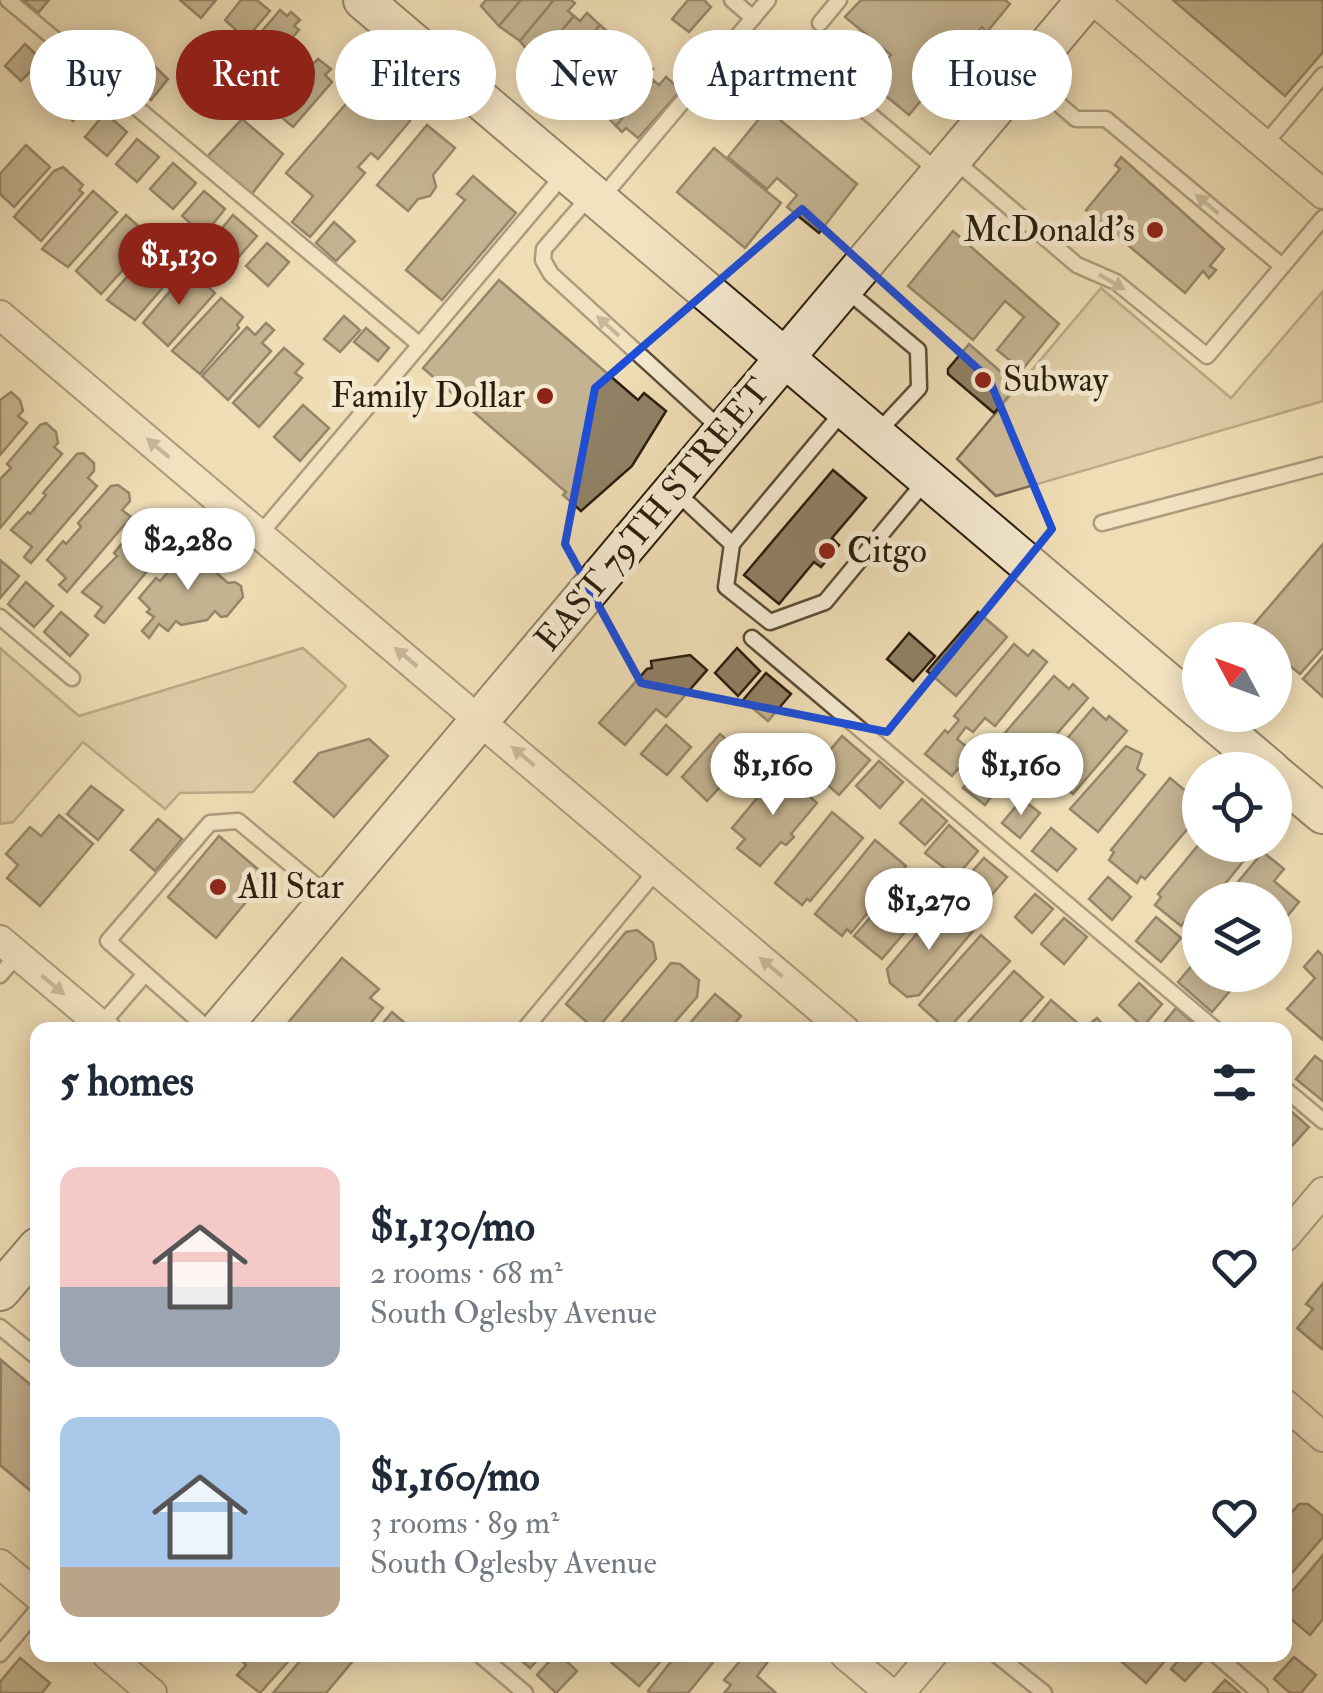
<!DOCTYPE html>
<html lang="en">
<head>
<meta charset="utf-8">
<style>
  body { margin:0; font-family:"IM FELL Double Pica",serif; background:#f2f2f3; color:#1f2937; height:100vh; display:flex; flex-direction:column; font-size:38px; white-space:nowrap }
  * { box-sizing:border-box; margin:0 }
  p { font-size:32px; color:#747a83 }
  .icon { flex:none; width:55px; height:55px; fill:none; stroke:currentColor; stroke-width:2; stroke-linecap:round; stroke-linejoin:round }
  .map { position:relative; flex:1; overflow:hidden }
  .panel { position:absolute; left:30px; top:1022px; width:1262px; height:640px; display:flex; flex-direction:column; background:#fff; border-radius:20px; box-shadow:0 5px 25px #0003 }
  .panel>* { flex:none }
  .banner { position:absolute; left:30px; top:30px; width:1265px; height:90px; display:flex; gap:20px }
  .needle { width:65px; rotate:311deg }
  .controls { position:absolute; left:1182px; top:622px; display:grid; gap:20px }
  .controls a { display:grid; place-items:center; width:110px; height:110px; border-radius:50%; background:#fff; box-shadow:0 5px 25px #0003; font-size:50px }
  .price { position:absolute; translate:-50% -85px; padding:0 22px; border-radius:35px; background:#fff; color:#222; font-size:32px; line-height:65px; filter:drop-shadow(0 2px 5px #0008) }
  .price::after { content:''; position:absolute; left:50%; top:60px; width:30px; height:22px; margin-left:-15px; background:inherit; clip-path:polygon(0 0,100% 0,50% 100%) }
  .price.selected { background:#8f2418; color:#fff }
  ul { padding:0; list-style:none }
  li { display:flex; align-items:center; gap:30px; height:250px; padding:0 30px }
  li span { display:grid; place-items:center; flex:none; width:280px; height:200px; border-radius:20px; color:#555 }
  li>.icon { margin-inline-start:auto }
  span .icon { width:120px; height:120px; fill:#fffc; stroke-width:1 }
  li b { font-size:42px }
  h2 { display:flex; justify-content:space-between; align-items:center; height:120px; padding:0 30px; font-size:42px }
  .tag { padding:0 35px; border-radius:45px; background:#fff; box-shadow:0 5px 25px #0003; font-size:35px; line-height:90px }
  .tag.selected { background:#8f2418; color:#fff }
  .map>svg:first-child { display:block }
  .green { fill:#cebc99; stroke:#7c6c54; stroke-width:2.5 }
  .building { fill:#908165; stroke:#2a1d0e; stroke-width:2.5 }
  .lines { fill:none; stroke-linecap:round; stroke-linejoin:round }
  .lane-casing { stroke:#5b4d38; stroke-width:19 }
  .street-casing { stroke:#5b4d38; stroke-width:32 }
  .secondary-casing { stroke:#2a1d0e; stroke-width:42 }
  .lane { stroke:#f5e9cf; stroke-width:14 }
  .street { stroke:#f5e9cf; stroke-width:28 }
  .secondary { stroke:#f5e9cf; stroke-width:38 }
  .oneway { fill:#9a8d78 }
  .marked { fill:none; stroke:#1d4ed8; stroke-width:8; stroke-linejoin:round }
  .poi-dot { fill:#8f2418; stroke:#f5e9cf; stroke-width:4 }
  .labels { text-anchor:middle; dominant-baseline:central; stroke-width:10; stroke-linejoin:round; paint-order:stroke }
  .poi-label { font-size:35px; fill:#2a1d0e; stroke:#f5e9cf; text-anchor:start }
  .street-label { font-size:35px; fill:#2a1d0e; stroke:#f5e9cf }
</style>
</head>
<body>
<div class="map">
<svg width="1323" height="1693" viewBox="0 0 1323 1693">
  <rect width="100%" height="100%" fill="#efddb5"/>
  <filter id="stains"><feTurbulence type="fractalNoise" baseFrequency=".002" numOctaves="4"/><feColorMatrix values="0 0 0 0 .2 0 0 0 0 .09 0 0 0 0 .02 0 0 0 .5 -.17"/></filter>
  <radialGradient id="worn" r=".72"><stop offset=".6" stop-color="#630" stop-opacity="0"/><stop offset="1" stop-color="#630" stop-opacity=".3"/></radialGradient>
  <g class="green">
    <polygon points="1101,288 1231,398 1323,291 1323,401 996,496 957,459"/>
    <polygon points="0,648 79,716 303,648 346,686 253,792 180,793 165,809 83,742 13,822 0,824"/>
  </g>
  <g class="building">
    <polygon points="23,0 49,0 38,13"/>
    <polygon points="180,0 216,0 201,18"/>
    <polygon points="241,0 257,0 270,11 246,39 225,20"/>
    <polygon points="486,0 521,0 499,26 481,6"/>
    <polygon points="521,0 554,0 520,41 499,26"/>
    <polygon points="554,0 571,0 575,3 568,11 574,16 536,61 520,41"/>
    <polygon points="688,0 704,0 711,7 689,32 672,19"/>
    <polygon points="861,0 1005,0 1010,4 987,32 982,27 909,115 869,82 891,55 845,17"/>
    <polygon points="1173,0 1323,0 1323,52 1285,96"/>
    <polygon points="280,10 287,16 291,12 300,20 294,26 299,30 248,88 228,71"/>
    <polygon points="587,13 600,25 560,74 549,64 545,68 536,61 574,16 580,21"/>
    <polygon points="600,25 613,36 606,43 613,49 575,95 566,87 570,82 560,74"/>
    <polygon points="25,44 42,60 21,81 5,66"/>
    <polygon points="626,45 639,58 599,108 585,96 581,101 575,95 613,49 618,54"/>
    <polygon points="306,57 313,64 318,59 331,69 325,75 332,82 293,127 266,104"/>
    <polygon points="639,58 653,69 648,75 654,81 616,126 599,108"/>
    <polygon points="148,60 168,79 151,100 130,82"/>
    <polygon points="666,77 681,90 638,138 626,128 622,132 616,126 654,81 659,85"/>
    <polygon points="71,80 93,100 73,121 52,101"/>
    <polygon points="365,82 410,121 378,159 371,153 358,167 365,173 310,237 292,222 313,196 286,173"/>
    <polygon points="767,109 857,184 819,233 787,207 797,195 777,178 767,189 728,157"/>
    <polygon points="105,113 127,132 107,156 85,137"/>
    <polygon points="242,119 283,154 251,195 207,157"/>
    <polygon points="427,125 455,148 433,175 436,187 430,196 418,199 408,211 377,185"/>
    <polygon points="137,139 159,157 137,182 116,164"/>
    <polygon points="26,145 50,167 14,207 0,194 0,174"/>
    <polygon points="714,148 781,203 745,248 677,192"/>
    <polygon points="1121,157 1224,249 1210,266 1216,270 1209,278 1203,271 1185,293 1086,210 1120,169 1115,165"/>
    <polygon points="173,163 196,183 173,209 150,189"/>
    <polygon points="63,167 83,185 79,190 83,193 41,241 14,217 54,171"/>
    <polygon points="473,176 516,213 442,300 406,270 465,200 457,194"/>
    <polygon points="93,191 117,212 68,267 42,249"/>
    <polygon points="204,191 225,209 204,235 182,216"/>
    <polygon points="126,215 152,238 101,294 76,271"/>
    <polygon points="233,215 257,236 236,260 212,240"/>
    <polygon points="334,222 355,241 336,261 316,243"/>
    <polygon points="953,231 1059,324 1022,370 997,350 1024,317 1005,301 973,340 908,286"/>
    <polygon points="157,242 183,264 135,320 107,300"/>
    <polygon points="267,243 289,262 268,286 246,266"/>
    <polygon points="191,272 215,293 168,346 143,323 181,278 183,281"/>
    <polygon points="499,280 638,400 644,393 666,411 632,466 581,511 563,495 566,492 423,368"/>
    <polygon points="221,298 243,317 237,325 239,328 200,374 172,351"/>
    <polygon points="344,316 360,330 340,352 324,339"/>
    <polygon points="266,323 274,330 262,343 271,351 228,400 202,376 247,327 255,335"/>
    <polygon points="366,328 389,348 378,361 354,342"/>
    <polygon points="969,344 1017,386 994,413 948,374 948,369"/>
    <polygon points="284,348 303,364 295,373 302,378 259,427 233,403"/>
    <polygon points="11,392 20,400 23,411 18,416 27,423 0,455 0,400"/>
    <polygon points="303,405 329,428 300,461 274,437"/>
    <polygon points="46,423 56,432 58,443 54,447 62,454 0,528 0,479 11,468 7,464 40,425"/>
    <polygon points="83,453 94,463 94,471 88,478 97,486 31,563 24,557 32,547 11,530 28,512 30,514 46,495 43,493 77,454"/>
    <polygon points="833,470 866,498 832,538 839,545 821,567 814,562 779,604 744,575"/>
    <polygon points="118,485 129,493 130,501 122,510 131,517 67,592 59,585 66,578 47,560 63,541 66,544 81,527 78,523 111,486"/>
    <polygon points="153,515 164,525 159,538 168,546 104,623 95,616 102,607 82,592 117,556 114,553 145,516"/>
    <polygon points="1323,544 1323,648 1300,674 1275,654 1275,640 1262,640 1250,629"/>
    <polygon points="191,546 198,557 228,583 235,582 241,586 243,597 227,616 221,617 215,611 207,620 181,625 176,621 168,631 159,624 149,638 142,631 154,617 147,612 150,609 139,598 156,578 160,581 170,570 164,566 179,547"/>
    <polygon points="0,560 19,576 0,598"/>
    <polygon points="26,582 53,606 34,627 8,604"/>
    <polygon points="61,612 88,635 70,656 44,632"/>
    <polygon points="978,612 1007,637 956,696 927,671"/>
    <polygon points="909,633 935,656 913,681 887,659"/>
    <polygon points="1014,644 1028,656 1033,650 1047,662 995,726 985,718 973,732 966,727 957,739 972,751 952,776 925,754 945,730 948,733 959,720 954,716"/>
    <polygon points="737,648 760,671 738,696 715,673"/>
    <polygon points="690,655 707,670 666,717 656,709 625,745 599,723 647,669 652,668 651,661"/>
    <polygon points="1323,656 1323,697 1303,679"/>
    <polygon points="766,673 791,694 768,721 743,700"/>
    <polygon points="1054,676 1069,689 1073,684 1088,698 1034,760 1004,734"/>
    <polygon points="1093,708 1106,720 1109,716 1127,731 1073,794 1042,768"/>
    <polygon points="666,725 691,747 667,775 641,754"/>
    <polygon points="720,734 754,765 729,792 722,785 707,801 682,777"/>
    <polygon points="842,736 870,760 839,795 812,771"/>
    <polygon points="369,739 388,756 334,817 294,782 319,753"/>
    <polygon points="1126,746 1142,754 1137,769 1145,775 1098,832 1070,809"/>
    <polygon points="879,761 903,782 880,808 856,786"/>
    <polygon points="983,763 1004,780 985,805 963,788"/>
    <polygon points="780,771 817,803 791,834 794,837 786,845 781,842 760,866 737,848 745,839 732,828"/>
    <polygon points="1170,778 1188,793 1194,785 1200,790 1200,814 1145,879 1141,876 1137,883 1109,860 1114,852 1111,850"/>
    <polygon points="91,786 123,810 98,840 67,814"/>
    <polygon points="922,799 947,821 925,845 900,823"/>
    <polygon points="1022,799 1040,813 1020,838 1002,823"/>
    <polygon points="832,812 863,838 810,901 807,899 802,905 775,883"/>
    <polygon points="59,815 93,844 40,906 7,878 18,865 6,854 30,827 41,836"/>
    <polygon points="158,819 182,839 155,871 131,850"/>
    <polygon points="949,825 978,851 956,877 925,853"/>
    <polygon points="1051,828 1076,849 1057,871 1032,851"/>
    <polygon points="219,836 267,877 216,938 168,897"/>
    <polygon points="875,840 906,866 851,933 847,929 842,936 815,914"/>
    <polygon points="1200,843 1244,845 1250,853 1212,900 1200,900 1200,914 1194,922 1188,918 1181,926 1155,905 1161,897 1158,894"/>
    <polygon points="1263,852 1284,869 1274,881 1299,902 1275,931 1280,934 1275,940 1275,900 1235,900 1243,890 1236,884"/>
    <polygon points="984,858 1007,877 984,904 961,884"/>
    <polygon points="910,872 932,891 922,902 927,906 882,959 854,936"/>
    <polygon points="1108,877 1131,897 1112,920 1089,899"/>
    <polygon points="1035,894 1053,909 1032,933 1015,917"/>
    <polygon points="935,912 951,925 962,912 978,925 919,995 907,997 890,983 887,969"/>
    <polygon points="1156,917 1181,938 1161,962 1136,941"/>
    <polygon points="1064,918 1087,937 1064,964 1041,944"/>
    <polygon points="637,930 653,943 656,959 596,1030 566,1004 626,932"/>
    <polygon points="981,935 1010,961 947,1030 919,1005"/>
    <polygon points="1318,951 1323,956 1323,1040 1287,1009 1315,978 1304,967"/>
    <polygon points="1200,956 1200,975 1222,975 1235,985 1212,1012 1178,982"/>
    <polygon points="342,958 379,989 370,998 383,1008 365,1030 282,1030"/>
    <polygon points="671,963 680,964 699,980 697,997 668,1030 615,1030"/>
    <polygon points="1014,971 1043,997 1013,1030 967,1030 964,1027"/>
    <polygon points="1139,983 1162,1004 1143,1027 1119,1005"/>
    <polygon points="715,994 741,1016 729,1030 684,1030"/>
    <polygon points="1051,1000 1081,1026 1077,1030 1026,1030"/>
    <polygon points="1176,1008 1199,1028 1197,1030 1158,1030"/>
    <polygon points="392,1012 413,1030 377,1030"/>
    <polygon points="1097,1018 1108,1030 1085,1030 1091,1023"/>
    <polygon points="1315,1056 1323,1062 1323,1101 1296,1079"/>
    <polygon points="1285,1106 1309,1127 1290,1148 1285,1144"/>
    <polygon points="1323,1283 1323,1348 1322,1349 1297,1328 1313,1309 1306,1304"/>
    <polygon points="1,1360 38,1391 38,1497 0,1465"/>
    <polygon points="1299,1504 1308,1504 1323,1516 1323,1537 1285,1581 1285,1520"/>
    <polygon points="1323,1555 1323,1619 1310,1635 1285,1614 1285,1600"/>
    <polygon points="243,1655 294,1655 260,1693 237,1675 246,1665 240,1659"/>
    <polygon points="305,1655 358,1655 326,1693 273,1693"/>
    <polygon points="515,1655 542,1655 530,1668"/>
    <polygon points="555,1655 560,1655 577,1671 556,1693 537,1675"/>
    <polygon points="619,1655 666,1655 639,1686 612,1663"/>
    <polygon points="676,1655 719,1655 688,1693 651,1693 648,1691"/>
    <polygon points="745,1655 757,1655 767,1663 757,1676 776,1693 724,1693 731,1685 724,1680"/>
    <polygon points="1114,1655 1170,1655 1146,1683"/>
    <polygon points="1183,1655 1197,1655 1203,1661 1185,1681 1171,1669"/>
    <polygon points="1294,1657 1316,1675 1301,1693 1290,1693 1274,1679"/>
    <polygon points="20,1658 50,1683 42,1693 0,1693 0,1682"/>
    <polygon points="1225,1680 1240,1693 1213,1693"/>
  </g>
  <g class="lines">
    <defs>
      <g id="lane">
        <polyline points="8,0 420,345"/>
        <polyline points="732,0 753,18"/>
        <polyline points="820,23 839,0"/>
        <polyline points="787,45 940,173"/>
        <polyline points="1027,77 1076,119 1106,119 1282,266"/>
        <polyline points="1264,145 1323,75"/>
        <polyline points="953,159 1077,265 1116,282 1207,356 1323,218"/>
        <polyline points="589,197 544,249 543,260 551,274 723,431"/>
        <polyline points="600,200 768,0"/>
        <polyline points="845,289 918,350 919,388 876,434"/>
        <polyline points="675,491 732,544 845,409"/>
        <polyline points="1102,523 1323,465"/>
        <polyline points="260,534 566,172"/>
        <polyline points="732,544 726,587 770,622 825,602 927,479"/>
        <polyline points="0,617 72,678"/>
        <polyline points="752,638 1216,1030"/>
        <polyline points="0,975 17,955"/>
        <polyline points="101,1025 145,974"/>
        <polyline points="209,1030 108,941 210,823 238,821 330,897"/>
        <polyline points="524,1030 657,870"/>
        <polyline points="1285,1089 1323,1121"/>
        <polyline points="0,1327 38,1358"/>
        <polyline points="0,1654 38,1609"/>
        <polyline points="480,1655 525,1693"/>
        <polyline points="997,1655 1044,1693"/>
        <polyline points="1216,1655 1260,1693"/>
      </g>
      <g id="street">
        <polyline points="1093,0 1323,194"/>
        <polyline points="0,315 845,1030"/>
        <polyline points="0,940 107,1030"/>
        <polyline points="1285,1237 1323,1192"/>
        <polyline points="1285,1404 1323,1437"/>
        <polyline points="0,1564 38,1596"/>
        <polyline points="107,1655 152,1693"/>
        <polyline points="845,1655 890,1693"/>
        <polyline points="900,1693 932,1655"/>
      </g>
      <g id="secondary">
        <polyline points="363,0 1200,710"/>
        <polyline points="1206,715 1271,770"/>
        <polyline points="1275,774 1323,814"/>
        <polyline points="219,1030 1086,0"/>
        <polyline points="0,1291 38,1247"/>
      </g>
    </defs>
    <use href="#lane" class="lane-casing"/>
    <use href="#street" class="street-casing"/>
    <use href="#secondary" class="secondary-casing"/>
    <use href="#lane" class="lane"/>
    <use href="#street" class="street"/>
    <use href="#secondary" class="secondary"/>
  </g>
  <defs><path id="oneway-solid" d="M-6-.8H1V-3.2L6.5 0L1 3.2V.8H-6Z" transform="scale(2.5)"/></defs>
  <g class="oneway">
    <use href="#oneway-solid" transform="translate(1207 204) rotate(-140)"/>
    <use href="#oneway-solid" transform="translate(1112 282) rotate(30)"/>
    <use href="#oneway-solid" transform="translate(608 326) rotate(-138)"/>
    <use href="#oneway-solid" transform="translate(158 448) rotate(-140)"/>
    <use href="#oneway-solid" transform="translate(406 657) rotate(-140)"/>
    <use href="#oneway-solid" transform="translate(523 756) rotate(-140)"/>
    <use href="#oneway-solid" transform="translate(771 967) rotate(-140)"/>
    <use href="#oneway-solid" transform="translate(53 985) rotate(40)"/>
  </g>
  <path d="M0 0H1323V1693H0ZM802,209L989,379L1052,529L887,732L641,683L565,544L595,388Z" fill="#efddb5" fill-opacity=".55" fill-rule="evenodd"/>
  <path class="marked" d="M802,209L989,379L1052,529L887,732L641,683L565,544L595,388Z"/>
  <g class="poi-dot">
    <circle cx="1155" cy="230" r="10"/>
    <circle cx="983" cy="380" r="10"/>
    <circle cx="545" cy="396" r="10"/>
    <circle cx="827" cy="551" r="10"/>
    <circle cx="218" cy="887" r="10"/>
  </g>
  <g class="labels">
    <g class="poi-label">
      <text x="1135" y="230" text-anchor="end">McDonald's</text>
      <text x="1003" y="380">Subway</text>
      <text x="525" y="396" text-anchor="end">Family Dollar</text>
      <text x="847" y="551">Citgo</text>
      <text x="238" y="887">All Star</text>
    </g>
    <g class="street-label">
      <text transform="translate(653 515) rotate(-50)">EAST 79TH STREET</text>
    </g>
  </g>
  <rect width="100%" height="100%" filter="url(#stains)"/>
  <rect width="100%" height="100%" fill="url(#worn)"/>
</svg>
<div class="controls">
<a><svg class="needle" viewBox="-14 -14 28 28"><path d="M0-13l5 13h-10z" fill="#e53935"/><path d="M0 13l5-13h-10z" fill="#747a83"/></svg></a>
<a><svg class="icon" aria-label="locate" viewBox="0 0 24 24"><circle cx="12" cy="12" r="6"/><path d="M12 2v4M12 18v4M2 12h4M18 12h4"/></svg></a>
<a><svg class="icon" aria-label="layers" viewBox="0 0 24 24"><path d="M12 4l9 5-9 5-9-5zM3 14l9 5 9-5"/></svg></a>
</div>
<b class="price selected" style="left:179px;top:308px">$1,130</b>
<b class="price" style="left:188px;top:593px">$2,280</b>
<b class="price" style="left:773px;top:818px">$1,160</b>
<b class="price" style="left:1021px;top:818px">$1,160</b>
<b class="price" style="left:929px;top:953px">$1,270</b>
<div class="banner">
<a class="tag">Buy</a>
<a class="tag selected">Rent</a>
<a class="tag">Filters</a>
<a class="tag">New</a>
<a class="tag">Apartment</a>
<a class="tag">House</a>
</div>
<section class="panel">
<h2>5 homes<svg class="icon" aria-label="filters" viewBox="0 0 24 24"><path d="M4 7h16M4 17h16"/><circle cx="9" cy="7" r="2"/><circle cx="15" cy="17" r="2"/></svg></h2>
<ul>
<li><span style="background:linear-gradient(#f6c9c9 60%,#9aa5b1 0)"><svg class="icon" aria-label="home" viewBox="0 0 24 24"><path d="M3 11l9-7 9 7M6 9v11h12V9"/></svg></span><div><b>$1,130/mo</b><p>2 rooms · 68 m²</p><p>South Oglesby Avenue</p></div><svg class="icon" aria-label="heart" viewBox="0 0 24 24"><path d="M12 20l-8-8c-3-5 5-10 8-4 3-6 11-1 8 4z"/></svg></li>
<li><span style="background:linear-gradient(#a9c7e8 75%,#b9a48a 0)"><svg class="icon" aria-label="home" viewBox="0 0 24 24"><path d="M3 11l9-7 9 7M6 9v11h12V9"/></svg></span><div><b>$1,160/mo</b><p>3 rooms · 89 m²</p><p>South Oglesby Avenue</p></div><svg class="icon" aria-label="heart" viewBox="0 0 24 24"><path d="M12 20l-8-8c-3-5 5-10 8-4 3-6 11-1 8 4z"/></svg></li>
</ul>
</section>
</div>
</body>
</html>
